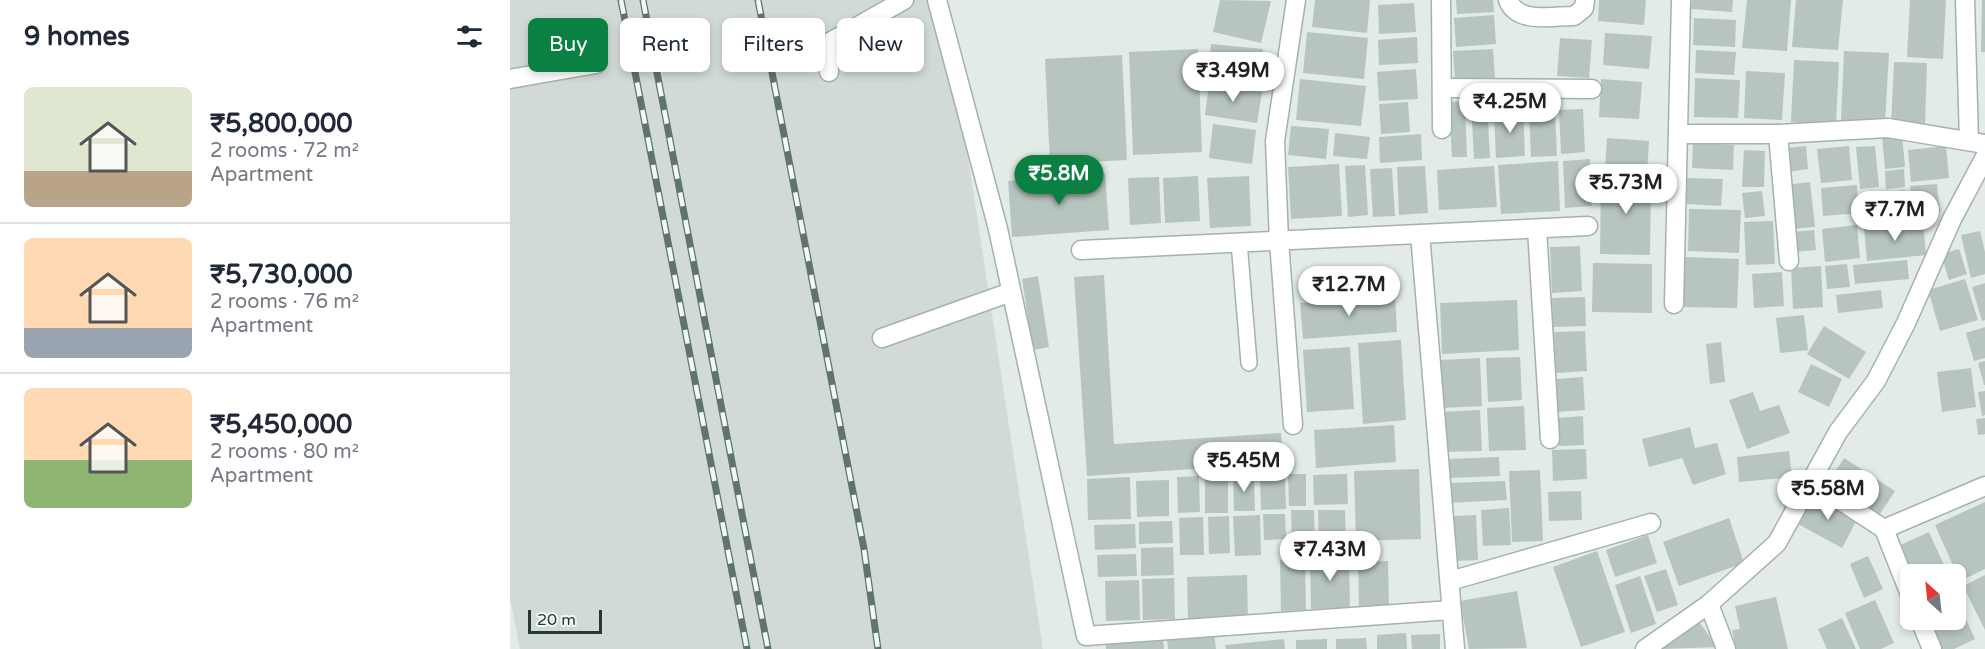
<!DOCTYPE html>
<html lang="en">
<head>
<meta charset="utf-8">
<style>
  body { margin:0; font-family:"Varela Round",sans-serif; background:#f2f2f3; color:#1f2937; height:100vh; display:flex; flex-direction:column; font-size:22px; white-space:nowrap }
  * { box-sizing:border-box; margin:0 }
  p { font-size:20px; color:#747a83 }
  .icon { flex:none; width:33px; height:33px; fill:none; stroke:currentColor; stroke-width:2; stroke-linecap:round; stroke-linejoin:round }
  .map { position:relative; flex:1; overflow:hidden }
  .side { display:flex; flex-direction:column; background:#fff; width:510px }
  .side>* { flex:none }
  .guide { position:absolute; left:18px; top:18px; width:570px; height:54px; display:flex; gap:12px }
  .needle { width:39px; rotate:333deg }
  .fabs { position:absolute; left:1390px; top:564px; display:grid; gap:12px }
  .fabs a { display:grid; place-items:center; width:66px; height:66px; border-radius:9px; background:#fff; box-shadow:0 3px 9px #0003; font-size:30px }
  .scale { position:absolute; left:18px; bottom:15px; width:74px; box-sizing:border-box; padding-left:6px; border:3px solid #243a31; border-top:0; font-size:16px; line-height:21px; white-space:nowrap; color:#243a31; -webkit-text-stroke:4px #f2f8f4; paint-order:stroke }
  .price { position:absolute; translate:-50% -51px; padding:0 14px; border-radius:21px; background:#fff; color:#222; font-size:20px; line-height:39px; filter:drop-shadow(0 2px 3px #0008) }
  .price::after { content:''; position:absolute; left:50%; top:36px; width:18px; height:14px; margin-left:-9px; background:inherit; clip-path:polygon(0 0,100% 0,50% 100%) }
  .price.selected { background:#0b8043; color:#fff }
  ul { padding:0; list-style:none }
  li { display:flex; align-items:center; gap:18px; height:150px; padding:0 24px }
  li+li { border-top:2px solid #e0e1e3 }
  li span { display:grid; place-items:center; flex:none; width:168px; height:120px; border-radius:9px; color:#555 }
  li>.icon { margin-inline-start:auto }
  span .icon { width:72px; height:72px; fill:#fffc; stroke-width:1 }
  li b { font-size:26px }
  h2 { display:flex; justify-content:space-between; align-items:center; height:72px; padding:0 24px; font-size:26px }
  .tag { padding:0 21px; border-radius:9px; background:#fff; box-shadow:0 3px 9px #0003; font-size:21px; line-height:54px }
  .tag.selected { background:#0b8043; color:#fff }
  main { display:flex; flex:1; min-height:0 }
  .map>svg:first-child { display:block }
  .built { fill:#d1dad4 }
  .building { fill:#b8c5be }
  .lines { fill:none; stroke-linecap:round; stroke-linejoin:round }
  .lane-casing { stroke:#a5b2ac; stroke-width:18 }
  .street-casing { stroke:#a5b2ac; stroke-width:21 }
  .lane { stroke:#fff; stroke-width:15 }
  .street { stroke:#fff; stroke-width:18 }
  .rail-casing { stroke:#5f756c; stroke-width:7 }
  .rail { stroke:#f2f8f4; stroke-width:4.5; stroke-dasharray:14; stroke-linecap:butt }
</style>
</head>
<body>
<main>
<section class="side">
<h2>9 homes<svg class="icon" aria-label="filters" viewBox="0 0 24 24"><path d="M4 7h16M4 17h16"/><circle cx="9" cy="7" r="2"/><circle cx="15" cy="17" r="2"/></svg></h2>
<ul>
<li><span style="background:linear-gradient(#dfe7d0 70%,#b9a48a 0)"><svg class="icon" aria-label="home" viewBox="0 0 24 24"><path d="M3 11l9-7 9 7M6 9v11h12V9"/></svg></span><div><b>₹5,800,000</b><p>2 rooms · 72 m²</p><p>Apartment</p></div></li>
<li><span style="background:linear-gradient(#ffd9b3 75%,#9aa5b1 0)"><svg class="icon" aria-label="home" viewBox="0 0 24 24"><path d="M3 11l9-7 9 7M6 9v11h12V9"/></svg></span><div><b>₹5,730,000</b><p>2 rooms · 76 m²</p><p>Apartment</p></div></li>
<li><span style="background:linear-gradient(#ffd9b3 60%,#8fb573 0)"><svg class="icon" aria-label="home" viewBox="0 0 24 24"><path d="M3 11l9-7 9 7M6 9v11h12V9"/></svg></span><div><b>₹5,450,000</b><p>2 rooms · 80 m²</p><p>Apartment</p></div></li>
</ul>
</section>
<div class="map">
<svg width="1475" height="649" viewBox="0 0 1475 649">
  <rect width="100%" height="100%" fill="#e2ebe6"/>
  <polygon class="built" points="0,0 434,0 533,649 10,649 0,598"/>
  <g class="building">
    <polygon points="710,0 761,1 751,43 703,32"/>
    <polygon points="805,0 860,0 857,33 802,27"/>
    <polygon points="946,0 983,0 984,12 947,14"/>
    <polygon points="1089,0 1136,0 1134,25 1088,21"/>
    <polygon points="1182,0 1223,0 1222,12 1181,9"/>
    <polygon points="1237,0 1281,0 1277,51 1232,48"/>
    <polygon points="1286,0 1333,0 1328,50 1282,47"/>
    <polygon points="1400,0 1436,0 1433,59 1397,57"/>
    <polygon points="1472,0 1475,0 1475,52 1471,52"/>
    <polygon points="904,3 906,32 869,34 868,5"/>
    <polygon points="984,15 986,44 946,47 944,18"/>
    <polygon points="1184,18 1226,20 1225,47 1183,45"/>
    <polygon points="797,32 858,38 854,79 793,73"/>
    <polygon points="1095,33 1142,36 1139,69 1093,65"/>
    <polygon points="907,37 908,63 869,65 868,40"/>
    <polygon points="1050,38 1082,40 1079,78 1047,76"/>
    <polygon points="701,44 753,49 750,83 698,79"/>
    <polygon points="688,49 692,152 623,155 619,52"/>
    <polygon points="983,49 985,79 945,81 943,51"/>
    <polygon points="1186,50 1226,52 1224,75 1185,73"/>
    <polygon points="1334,51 1379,53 1375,122 1331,120"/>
    <polygon points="612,55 617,160 540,164 535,59"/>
    <polygon points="1284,60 1329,62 1326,124 1281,122"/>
    <polygon points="1384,62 1417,63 1415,125 1381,124"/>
    <polygon points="906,69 908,99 869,101 867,72"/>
    <polygon points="1236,71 1275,73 1272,120 1234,118"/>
    <polygon points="1185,78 1230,80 1228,118 1184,117"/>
    <polygon points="790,79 856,86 851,126 786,120"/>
    <polygon points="1091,79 1132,82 1129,119 1089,117"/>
    <polygon points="699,84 752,92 747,123 695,115"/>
    <polygon points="955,101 957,157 942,157 939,102"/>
    <polygon points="898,102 900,132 871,134 869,104"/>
    <polygon points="961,102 977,102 980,158 964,159"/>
    <polygon points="1073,109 1075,152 1051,154 1049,110"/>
    <polygon points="1013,110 1015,156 986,158 984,112"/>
    <polygon points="1045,111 1047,156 1021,157 1019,112"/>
    <polygon points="703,124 746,130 742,164 699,158"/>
    <polygon points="781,126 819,129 816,159 778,155"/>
    <polygon points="825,133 860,137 857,159 823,156"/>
    <polygon points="911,134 912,160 870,163 869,137"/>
    <polygon points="1392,134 1395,167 1375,169 1372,136"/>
    <polygon points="1097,138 1139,141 1137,172 1095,169"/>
    <polygon points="1183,143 1224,145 1223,170 1182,168"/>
    <polygon points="1296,146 1298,169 1278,172 1276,148"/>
    <polygon points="1339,146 1342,180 1311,183 1307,149"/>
    <polygon points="1365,146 1369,187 1350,189 1346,147"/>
    <polygon points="1436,146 1439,178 1401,182 1398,150"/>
    <polygon points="1234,150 1255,151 1254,187 1232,187"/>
    <polygon points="1080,159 1082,206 1055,208 1053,161"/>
    <polygon points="1048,161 1050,211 991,214 988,165"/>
    <polygon points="829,164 832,216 781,219 778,167"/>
    <polygon points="855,165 858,215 838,217 835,166"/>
    <polygon points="915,166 918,213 889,215 887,167"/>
    <polygon points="984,166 987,207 929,210 927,170"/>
    <polygon points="882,168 885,216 863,217 860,169"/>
    <polygon points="1394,169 1395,187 1376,189 1375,171"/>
    <polygon points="595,174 599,230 502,237 498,181"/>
    <polygon points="1091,175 1141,175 1140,255 1090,254"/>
    <polygon points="688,176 690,221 655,223 653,178"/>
    <polygon points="739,176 741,226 700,228 697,178"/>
    <polygon points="649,177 651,223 620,225 618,178"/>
    <polygon points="1177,178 1213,179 1211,206 1176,204"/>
    <polygon points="1300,182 1305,227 1280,229 1276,185"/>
    <polygon points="1427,184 1430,212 1403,215 1400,186"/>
    <polygon points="1347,185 1349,213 1313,216 1311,188"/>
    <polygon points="1395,190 1398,221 1353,225 1351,194"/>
    <polygon points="1252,191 1255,216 1235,218 1232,193"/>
    <polygon points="1179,209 1231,210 1229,253 1178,251"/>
    <polygon points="1263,221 1265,264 1236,265 1234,222"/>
    <polygon points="1413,223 1416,255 1357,261 1354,229"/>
    <polygon points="1347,225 1350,258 1315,262 1312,229"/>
    <polygon points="1304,230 1306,250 1283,252 1282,232"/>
    <polygon points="1470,231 1475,252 1475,274 1461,278 1451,235"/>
    <polygon points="1070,246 1072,291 1042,293 1040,247"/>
    <polygon points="1449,249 1457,274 1439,280 1431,254"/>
    <polygon points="1175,257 1229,259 1227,308 1173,307"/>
    <polygon points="1397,260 1399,279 1345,284 1343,265"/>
    <polygon points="1083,263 1142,264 1142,313 1082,312"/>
    <polygon points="1337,264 1340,287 1317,289 1315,266"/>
    <polygon points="1311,266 1313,307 1283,309 1281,268"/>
    <polygon points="1272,272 1274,306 1244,308 1242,274"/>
    <polygon points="594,275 604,444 771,433 773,463 577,476 564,277"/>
    <polygon points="528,276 539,347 523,350 512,279"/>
    <polygon points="1455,279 1468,320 1430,331 1418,290"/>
    <polygon points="1475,283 1475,320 1472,321 1462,287"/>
    <polygon points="1371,290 1373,308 1328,313 1326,295"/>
    <polygon points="885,296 887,332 793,339 790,303"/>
    <polygon points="1075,297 1076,326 1043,327 1042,298"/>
    <polygon points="1007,300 1009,350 932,354 930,303"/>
    <polygon points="1294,315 1298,350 1270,353 1266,318"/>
    <polygon points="1314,326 1356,352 1339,379 1297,354"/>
    <polygon points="1475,327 1475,358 1464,361 1456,333"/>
    <polygon points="1075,331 1077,371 1046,373 1044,332"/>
    <polygon points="891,340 896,420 853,424 848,343"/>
    <polygon points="1211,342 1215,382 1200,384 1196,344"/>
    <polygon points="840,347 844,409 797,412 793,350"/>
    <polygon points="1010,357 1012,400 978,402 976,358"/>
    <polygon points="970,358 972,406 932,408 930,360"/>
    <polygon points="1475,361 1475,385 1474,385 1468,363"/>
    <polygon points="1301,364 1332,379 1319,407 1288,392"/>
    <polygon points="1461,368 1466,407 1432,412 1427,372"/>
    <polygon points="1073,377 1075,410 1047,412 1046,379"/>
    <polygon points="1475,391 1475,415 1472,416 1468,392"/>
    <polygon points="1243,392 1250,411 1269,405 1280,433 1237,449 1219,400"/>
    <polygon points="1014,406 1016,450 979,451 977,408"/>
    <polygon points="970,410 972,451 933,452 931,412"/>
    <polygon points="1073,416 1074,445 1049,446 1047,418"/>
    <polygon points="1475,418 1475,434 1468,435 1466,419"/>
    <polygon points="884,425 886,462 806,468 804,430"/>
    <polygon points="1180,427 1185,448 1207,443 1216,474 1183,485 1172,458 1139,467 1132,439"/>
    <polygon points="1076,449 1077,479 1043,481 1042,450"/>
    <polygon points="1279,451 1282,477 1229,482 1227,457"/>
    <polygon points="989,457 990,476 939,478 939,459"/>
    <polygon points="1334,458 1385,491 1368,517 1317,484"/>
    <polygon points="909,469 911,539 846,541 844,471"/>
    <polygon points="1030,470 1033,541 1002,542 999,471"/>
    <polygon points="718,473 718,513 695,513 695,474"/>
    <polygon points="723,474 744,474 745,511 724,511"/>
    <polygon points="778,474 796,474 796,506 779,506"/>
    <polygon points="837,474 838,504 804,505 803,475"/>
    <polygon points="689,476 690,512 668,513 667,477"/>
    <polygon points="775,476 776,509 751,510 750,477"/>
    <polygon points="620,477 621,519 578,520 577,479"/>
    <polygon points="659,480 659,516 627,517 626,481"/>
    <polygon points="995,481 997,500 937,503 937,483"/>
    <polygon points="1071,491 1072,520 1039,521 1038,492"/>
    <polygon points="1304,494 1348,518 1332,548 1288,524"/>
    <polygon points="1475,502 1475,569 1450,581 1425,525"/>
    <polygon points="999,508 1001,545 973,546 971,510"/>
    <polygon points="781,510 804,510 805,551 782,552"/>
    <polygon points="808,510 835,510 836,548 809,549"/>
    <polygon points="753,514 775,514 776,539 754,540"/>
    <polygon points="750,515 751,555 725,556 723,516"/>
    <polygon points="966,515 968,560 945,561 943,516"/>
    <polygon points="719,516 720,553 699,554 698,517"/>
    <polygon points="693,517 694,555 670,555 669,518"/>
    <polygon points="1219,518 1234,563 1169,586 1153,542"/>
    <polygon points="662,521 663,543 629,544 629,522"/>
    <polygon points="625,524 626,548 585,550 584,525"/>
    <polygon points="1419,532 1438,574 1401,574 1386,547"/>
    <polygon points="1138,535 1147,563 1105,577 1096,550"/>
    <polygon points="663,547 664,575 631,576 631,548"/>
    <polygon points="1087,551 1115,632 1071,647 1043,567"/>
    <polygon points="626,554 627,576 588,577 587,555"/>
    <polygon points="839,556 840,608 801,609 800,557"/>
    <polygon points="1358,556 1373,589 1354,598 1340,564"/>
    <polygon points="795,559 796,610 771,611 770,560"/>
    <polygon points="878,561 879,605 849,606 848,562"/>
    <polygon points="1156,569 1168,605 1147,612 1134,576"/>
    <polygon points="737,575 738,619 678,621 677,577"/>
    <polygon points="1475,575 1475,630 1453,586"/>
    <polygon points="1130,576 1146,624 1121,633 1105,585"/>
    <polygon points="664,578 665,619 633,620 632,579"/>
    <polygon points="629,580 630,620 596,621 595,581"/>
    <polygon points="1007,591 1017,648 959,649 950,601"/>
    <polygon points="1266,597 1278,649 1226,649 1222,630 1230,629 1225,606"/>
    <polygon points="1446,598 1465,639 1444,649 1431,649 1417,620 1446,620"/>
    <polygon points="1365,600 1384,643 1371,649 1350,649 1335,613"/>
    <polygon points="1332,618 1346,649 1317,649 1308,629"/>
    <polygon points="1187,619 1207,647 1153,649 1150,645"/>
    <polygon points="896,633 897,649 867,649 867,635"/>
    <polygon points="704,634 706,649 658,649 657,639"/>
    <polygon points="930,634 930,649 902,649 901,635"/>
    <polygon points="856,638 857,649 826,649 826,639"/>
    <polygon points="653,639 654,649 596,649 596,644"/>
    <polygon points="774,639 775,649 716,649 715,645"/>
    <polygon points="817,639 817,649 786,649 786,640"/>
  </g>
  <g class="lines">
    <defs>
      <polyline id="lane" points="729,242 739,363"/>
      <g id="street">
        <polyline points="427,0 488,229 576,636 941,610"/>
        <polyline points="931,0 932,129"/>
        <path d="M998,0C1007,24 1042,16 1064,16L1074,8L1075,0"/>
        <polyline points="1455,0 1459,141"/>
        <polyline points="319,72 320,42 394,0"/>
        <polyline points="0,79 86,64"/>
        <polyline points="932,88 1082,89"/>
        <polyline points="1168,134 1268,134 1378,128 1475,144"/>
        <polyline points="1268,134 1279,261"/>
        <polyline points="1027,229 1040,439"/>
        <polyline points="910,234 945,649"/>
        <polyline points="571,250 1078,226"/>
        <polyline points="1164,304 1171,0"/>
        <polyline points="372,338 501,292"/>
        <polyline points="783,425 769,241 765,141 786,0"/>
        <polyline points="1299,480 1374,529 1401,597"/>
        <polyline points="1374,529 1475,486"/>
        <polyline points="940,581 1141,523"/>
        <polyline points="1410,620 1422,649"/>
        <polyline points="1135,649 1199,604"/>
        <polyline points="1216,649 1199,604 1267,543 1328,432 1366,381 1396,323 1442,219 1475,157"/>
      </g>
    </defs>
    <use href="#lane" class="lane-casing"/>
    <use href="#street" class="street-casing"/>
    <use href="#lane" class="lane"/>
    <use href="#street" class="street"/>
    <defs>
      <g id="rail">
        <polyline points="111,0 237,649"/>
        <polyline points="133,0 258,649"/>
        <polyline points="248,0 354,549 368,649"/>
      </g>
    </defs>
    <use href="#rail" class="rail-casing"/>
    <use href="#rail" class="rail"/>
  </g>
</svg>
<div class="fabs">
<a><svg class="needle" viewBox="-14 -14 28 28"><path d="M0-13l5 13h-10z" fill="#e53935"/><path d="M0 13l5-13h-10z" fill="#747a83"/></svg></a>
</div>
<div class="scale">20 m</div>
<b class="price" style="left:723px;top:103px">₹3.49M</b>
<b class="price" style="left:1000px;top:134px">₹4.25M</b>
<b class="price selected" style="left:549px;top:206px">₹5.8M</b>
<b class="price" style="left:1116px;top:215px">₹5.73M</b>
<b class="price" style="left:1385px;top:242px">₹7.7M</b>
<b class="price" style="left:839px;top:317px">₹12.7M</b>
<b class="price" style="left:734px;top:493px">₹5.45M</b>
<b class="price" style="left:1318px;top:521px">₹5.58M</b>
<b class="price" style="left:820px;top:582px">₹7.43M</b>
<div class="guide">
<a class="tag selected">Buy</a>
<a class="tag">Rent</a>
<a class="tag">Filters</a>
<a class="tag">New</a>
</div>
</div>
</main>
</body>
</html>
